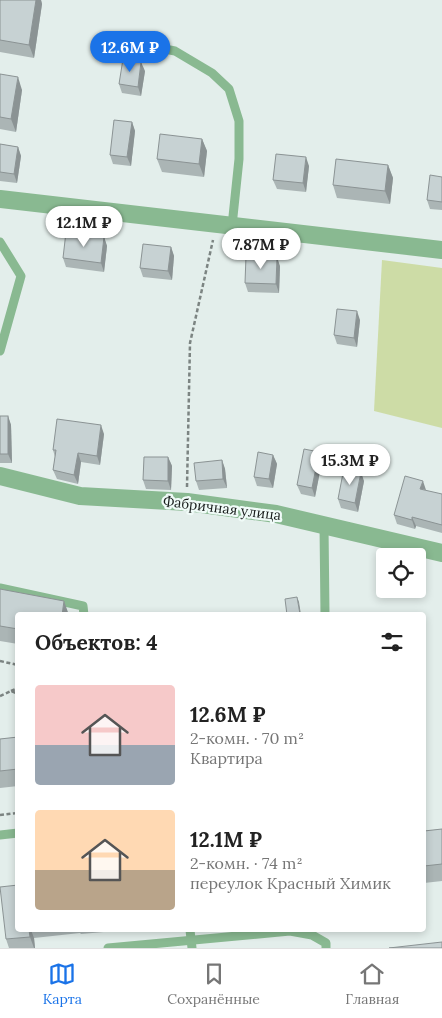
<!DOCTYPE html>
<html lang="ru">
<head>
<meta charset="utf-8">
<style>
  body { margin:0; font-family:Lora,serif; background:#f6f6f6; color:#222; height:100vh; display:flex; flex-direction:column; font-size:19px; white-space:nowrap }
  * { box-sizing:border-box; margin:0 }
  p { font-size:16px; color:#767676 }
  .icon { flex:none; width:28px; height:28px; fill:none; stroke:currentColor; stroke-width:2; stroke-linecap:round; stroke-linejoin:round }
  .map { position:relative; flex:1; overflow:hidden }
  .drawer { position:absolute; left:15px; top:612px; width:411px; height:320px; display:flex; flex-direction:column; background:#fff; border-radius:5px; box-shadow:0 2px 8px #0003 }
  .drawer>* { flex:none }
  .fabs { position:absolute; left:376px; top:548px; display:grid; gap:10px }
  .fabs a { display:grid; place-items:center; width:50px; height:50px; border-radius:5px; background:#fff; box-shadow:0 2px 8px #0003; font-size:25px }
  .price { position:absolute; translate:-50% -42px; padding:0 11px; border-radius:18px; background:#fff; color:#222; font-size:16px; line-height:32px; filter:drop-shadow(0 1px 2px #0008) }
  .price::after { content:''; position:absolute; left:50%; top:30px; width:15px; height:11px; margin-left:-8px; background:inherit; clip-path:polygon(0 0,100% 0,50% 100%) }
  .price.current { background:#1a73e8; color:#fff }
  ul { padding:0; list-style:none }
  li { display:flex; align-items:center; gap:15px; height:125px; padding:0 20px }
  li span { display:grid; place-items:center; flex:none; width:140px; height:100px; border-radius:5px; color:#555 }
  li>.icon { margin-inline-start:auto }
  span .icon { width:60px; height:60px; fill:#fffc; stroke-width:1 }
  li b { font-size:21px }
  h2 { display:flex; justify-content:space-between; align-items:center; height:60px; padding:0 20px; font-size:21px }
  .tab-bar { display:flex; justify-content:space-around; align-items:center; height:70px; border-top:1px solid #e0e0e0; background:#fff; font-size:14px; color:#767676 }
  .tab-bar a { display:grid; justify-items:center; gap:2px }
  .tab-bar .current { color:#1a73e8 }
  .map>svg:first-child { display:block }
  .green { fill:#cddca6 }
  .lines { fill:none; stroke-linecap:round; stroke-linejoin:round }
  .path { stroke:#7c8482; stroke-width:2.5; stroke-dasharray:4 2.5; stroke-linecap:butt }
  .service { stroke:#89b991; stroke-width:9 }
  .minor { stroke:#89b991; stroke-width:18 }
  .wall { fill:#abb5b5 }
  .shaded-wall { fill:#8b9394 }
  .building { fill:#c7d2d3; stroke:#8b9394 }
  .labels { text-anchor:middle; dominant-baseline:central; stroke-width:4.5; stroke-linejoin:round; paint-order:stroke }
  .street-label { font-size:14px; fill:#181c1b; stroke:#f0fbf8 }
</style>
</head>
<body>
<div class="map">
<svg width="442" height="948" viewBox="0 0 442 948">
  <rect width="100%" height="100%" fill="#e3eeeb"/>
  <polygon class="green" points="382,260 442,268 442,428 374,411"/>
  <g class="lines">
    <g class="path">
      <polyline points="187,487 190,343 213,240"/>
      <polyline points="0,661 18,665"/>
      <polyline points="11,691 18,688"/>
      <polyline points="0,696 11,691 18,694"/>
      <polyline points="0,815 18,813"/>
    </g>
    <g class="service">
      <polyline points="133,43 175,51 212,73 229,89 239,121 239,159 232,226"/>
      <polyline points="0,242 21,276 0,351"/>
      <polyline points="324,525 325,615"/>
      <polyline points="0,588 83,606 84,615"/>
      <polyline points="0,835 18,833"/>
      <polyline points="190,930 192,948"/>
      <polyline points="108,948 290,931 312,935 326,943 326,948"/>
    </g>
    <g class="minor">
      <polyline points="0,199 442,250"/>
      <polyline points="0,476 80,496 187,502 276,514 442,553"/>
    </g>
  </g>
  <g class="wall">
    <polygon points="0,0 41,0 42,4 34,58 0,52"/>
    <polygon points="145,71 141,96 122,93 119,84"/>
    <polygon points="0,74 22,90 16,132 0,129"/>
    <polygon points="132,122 135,131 131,166 113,164 110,155"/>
    <polygon points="202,139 207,151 204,177 162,172 157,159"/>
    <polygon points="0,144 18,147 21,156 17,183 0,181"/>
    <polygon points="388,165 393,178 390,204 337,198 333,185"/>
    <polygon points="309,166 306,192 277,189 273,180"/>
    <polygon points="442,177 442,210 430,209 427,200"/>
    <polygon points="104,237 107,246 104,272 66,267 63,258"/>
    <polygon points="171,247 174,256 172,280 143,277 140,268"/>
    <polygon points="280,266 279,293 248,292 245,283"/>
    <polygon points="360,320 357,347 337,344 334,335"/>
    <polygon points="0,416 8,416 11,425 12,463 0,463"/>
    <polygon points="104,434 100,465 81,462 78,484 57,479 53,470 55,457 53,450"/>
    <polygon points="273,455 277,464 273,488 257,486 254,477"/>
    <polygon points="168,457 172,466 171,490 146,489 143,480"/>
    <polygon points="222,460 225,469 227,488 199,490 196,481"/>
    <polygon points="322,461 315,497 301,494 297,485"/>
    <polygon points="364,481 358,512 341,508 338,499"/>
    <polygon points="442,494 442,533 416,526 415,529 397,524 394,515"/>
    <polygon points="0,589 18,615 18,644 0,641"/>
    <polygon points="18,737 18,786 0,788 0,739"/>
    <polygon points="442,829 442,881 424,883 424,831"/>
    <polygon points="18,930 115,930 115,931 81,934 80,933 34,938 35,948 9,948 6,939"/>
  </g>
  <g class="shaded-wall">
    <polygon points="36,0 41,0 42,4 34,58 29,45"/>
    <polygon points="141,62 145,71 141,96 138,87"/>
    <polygon points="18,77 22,90 16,132 11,119"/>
    <polygon points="132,122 135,131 131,166 127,157"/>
    <polygon points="202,139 207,151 204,177 199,164"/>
    <polygon points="18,147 21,156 17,183 14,174"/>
    <polygon points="306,157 309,166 306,192 303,183"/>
    <polygon points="388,165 393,178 390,204 385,191"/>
    <polygon points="104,237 107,246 104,272 101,263"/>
    <polygon points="171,247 174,256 172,280 168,271"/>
    <polygon points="277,257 280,266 279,293 276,284"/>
    <polygon points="357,311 360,320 357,347 354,338"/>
    <polygon points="8,416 11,425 12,463 8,454"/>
    <polygon points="101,425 104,434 100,465 97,456"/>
    <polygon points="319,452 322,461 315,497 312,488"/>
    <polygon points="78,453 81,462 78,484 74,475"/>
    <polygon points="273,455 277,464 273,488 269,479"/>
    <polygon points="168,457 172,466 171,490 168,481"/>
    <polygon points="222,460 225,469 227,488 223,479"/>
    <polygon points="361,472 364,481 358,512 355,503"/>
    <polygon points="423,481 426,490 420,489"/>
    <polygon points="412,517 416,526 415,529 412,520"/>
    <polygon points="297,597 299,602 301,615 300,614"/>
    <polygon points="64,601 69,615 62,615"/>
    <polygon points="29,930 31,930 34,938 35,948 34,948 30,937"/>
  </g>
  <g class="building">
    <polygon points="0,0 36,0 29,45 0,40"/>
    <polygon points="123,59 141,62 138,87 119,84"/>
    <polygon points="0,74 18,77 11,119 0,117"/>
    <polygon points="114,120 132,122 127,157 110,155"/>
    <polygon points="160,134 202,139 199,164 157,159"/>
    <polygon points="0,144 18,147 14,174 0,172"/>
    <polygon points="276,154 306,157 303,183 273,180"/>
    <polygon points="336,159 388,165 385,191 333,185"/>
    <polygon points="430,175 442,177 442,202 427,200"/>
    <polygon points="66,232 104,237 101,263 63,258"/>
    <polygon points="143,244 171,247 168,271 140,268"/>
    <polygon points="246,256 277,257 276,284 245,283"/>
    <polygon points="337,309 357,311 354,338 334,335"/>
    <rect x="0" y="416" width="8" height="38"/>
    <polygon points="57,419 101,425 97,456 78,453 74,475 53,470 56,450 53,450"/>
    <polygon points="304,449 319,452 312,488 297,485"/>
    <polygon points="258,452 273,455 269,479 254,477"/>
    <polygon points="144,457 168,457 168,481 143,480"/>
    <polygon points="222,460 223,479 196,481 194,463"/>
    <polygon points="344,468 361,472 355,503 338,499"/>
    <polygon points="405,476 423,481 420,489 442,494 442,525 412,517 412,520 394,515"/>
    <polygon points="0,589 64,601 62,615 18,615 18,629 0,626"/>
    <polygon points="297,597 300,614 287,615 285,599"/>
    <polygon points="18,737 18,769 0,771 0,739"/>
    <polygon points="442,829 442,864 424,866 424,831"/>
    <polygon points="18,885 18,930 29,930 30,937 6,939 0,887"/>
    <polygon points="442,942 442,948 389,948"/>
  </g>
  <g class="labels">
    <g class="street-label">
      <text transform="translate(222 508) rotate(7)">Фабричная улица</text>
    </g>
  </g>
</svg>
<div class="fabs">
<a><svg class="icon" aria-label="locate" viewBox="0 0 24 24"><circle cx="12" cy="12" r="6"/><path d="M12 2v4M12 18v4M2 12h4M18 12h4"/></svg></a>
</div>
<b class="price current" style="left:130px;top:73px">12.6M ₽</b>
<b class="price" style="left:84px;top:248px">12.1M ₽</b>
<b class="price" style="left:261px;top:270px">7.87M ₽</b>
<b class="price" style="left:350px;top:486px">15.3M ₽</b>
<section class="drawer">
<h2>Объектов: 4<svg class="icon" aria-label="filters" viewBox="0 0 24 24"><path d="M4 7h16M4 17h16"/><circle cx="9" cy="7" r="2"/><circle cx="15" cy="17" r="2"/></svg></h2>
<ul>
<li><span style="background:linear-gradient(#f6c9c9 60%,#9aa5b1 0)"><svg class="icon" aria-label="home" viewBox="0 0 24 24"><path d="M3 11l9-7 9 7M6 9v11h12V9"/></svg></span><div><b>12.6M ₽</b><p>2-комн. · 70 m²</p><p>Квартира</p></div></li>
<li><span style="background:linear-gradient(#ffd9b3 60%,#b9a48a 0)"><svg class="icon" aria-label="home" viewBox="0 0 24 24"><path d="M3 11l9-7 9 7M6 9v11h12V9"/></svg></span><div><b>12.1M ₽</b><p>2-комн. · 74 m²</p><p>переулок Красный Химик</p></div></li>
</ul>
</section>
</div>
<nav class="tab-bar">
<a class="current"><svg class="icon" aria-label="map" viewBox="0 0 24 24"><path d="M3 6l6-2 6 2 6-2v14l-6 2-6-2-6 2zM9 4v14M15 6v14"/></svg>Карта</a>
<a><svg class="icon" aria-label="saved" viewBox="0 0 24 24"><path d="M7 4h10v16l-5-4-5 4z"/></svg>Сохранённые</a>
<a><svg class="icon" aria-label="home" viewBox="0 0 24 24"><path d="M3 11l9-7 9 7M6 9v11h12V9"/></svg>Главная</a>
</nav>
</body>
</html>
